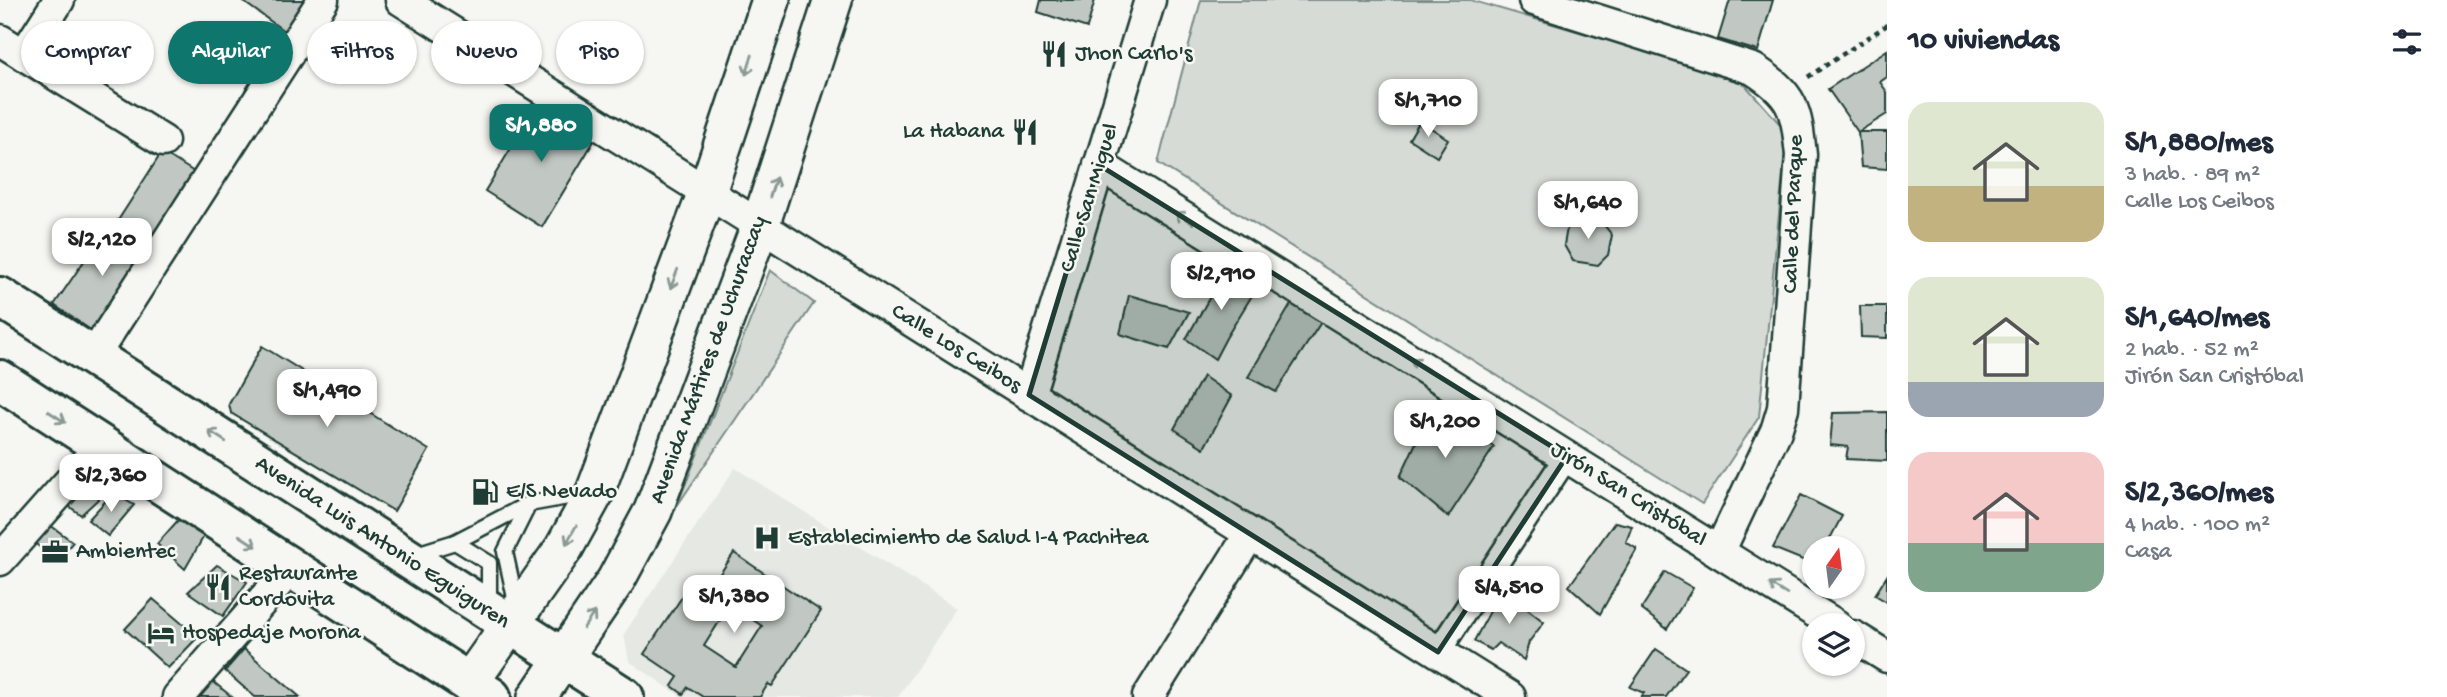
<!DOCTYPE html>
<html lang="es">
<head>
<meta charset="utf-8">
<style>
  body { margin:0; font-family:"Gochi Hand",sans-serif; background:#f2f2f3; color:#1f2937; height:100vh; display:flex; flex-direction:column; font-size:26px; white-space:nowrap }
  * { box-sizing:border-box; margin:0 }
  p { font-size:23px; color:#747a83 }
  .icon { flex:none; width:38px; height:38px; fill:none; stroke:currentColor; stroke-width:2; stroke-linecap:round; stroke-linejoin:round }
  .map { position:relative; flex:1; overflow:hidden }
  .side { display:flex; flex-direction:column; background:#fff; width:560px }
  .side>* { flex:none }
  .guide { position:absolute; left:21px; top:21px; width:665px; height:63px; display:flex; gap:14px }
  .needle { width:46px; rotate:14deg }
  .buttons { position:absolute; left:1802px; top:536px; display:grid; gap:14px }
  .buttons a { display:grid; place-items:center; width:63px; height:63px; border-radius:50%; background:#fff; box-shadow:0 2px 5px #0004; font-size:35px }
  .price { position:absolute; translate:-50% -60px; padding:0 16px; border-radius:14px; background:#fff; color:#222; font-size:23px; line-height:46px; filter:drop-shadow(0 2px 4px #0008) }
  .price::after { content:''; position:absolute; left:50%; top:42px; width:21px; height:16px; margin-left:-10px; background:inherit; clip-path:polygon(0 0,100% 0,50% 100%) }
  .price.current { background:#0f766e; color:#fff }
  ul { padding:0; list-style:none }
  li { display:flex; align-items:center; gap:21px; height:175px; padding:0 21px }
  li span { display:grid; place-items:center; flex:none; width:196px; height:140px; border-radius:21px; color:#555 }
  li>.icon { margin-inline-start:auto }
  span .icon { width:84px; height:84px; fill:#fffc; stroke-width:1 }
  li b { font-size:30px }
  h2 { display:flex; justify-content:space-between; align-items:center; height:84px; padding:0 21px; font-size:30px }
  .chip { padding:0 24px; border-radius:32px; background:#fff; box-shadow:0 2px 5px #0004; font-size:24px; line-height:63px }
  .chip.current { background:#0f766e; color:#fff }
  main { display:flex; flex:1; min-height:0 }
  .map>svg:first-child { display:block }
  .built { fill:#e6e8e4 }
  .green { fill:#d6dbd6; stroke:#7a8c85; stroke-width:2 }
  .building { fill:#c1c8c3; stroke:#1f3d34; stroke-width:2 }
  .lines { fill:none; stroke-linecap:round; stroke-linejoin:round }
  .service-casing { stroke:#1f3d34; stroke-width:19 }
  .pedestrian-casing { stroke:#1f3d34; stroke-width:28 }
  .minor-casing { stroke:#1f3d34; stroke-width:35 }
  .tertiary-casing { stroke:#1f3d34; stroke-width:42 }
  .secondary-casing { stroke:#1f3d34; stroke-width:44 }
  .path { stroke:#1f3d34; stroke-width:4.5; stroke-dasharray:5 5; stroke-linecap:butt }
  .service { stroke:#f6f6f2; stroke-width:14 }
  .pedestrian { stroke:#f6f6f2; stroke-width:23 }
  .minor { stroke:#f6f6f2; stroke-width:30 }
  .tertiary { stroke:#f6f6f2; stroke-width:37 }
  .secondary { stroke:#f6f6f2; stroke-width:38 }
  .oneway { stroke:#8a9a93 }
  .marked { fill:#1f3d34; fill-opacity:0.2; stroke:#1f3d34; stroke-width:5; stroke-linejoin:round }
  .labels { text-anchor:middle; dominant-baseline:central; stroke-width:5; stroke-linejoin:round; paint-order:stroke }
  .poi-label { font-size:23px; fill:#1f3d34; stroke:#f6f6f2; text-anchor:start }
  .street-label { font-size:23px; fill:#1f3d34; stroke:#f6f6f2 }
</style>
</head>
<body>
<main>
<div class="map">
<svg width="1887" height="697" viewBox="0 0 1887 697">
  <rect width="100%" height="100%" fill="#f6f6f2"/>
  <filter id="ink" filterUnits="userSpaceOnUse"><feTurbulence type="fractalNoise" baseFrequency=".0143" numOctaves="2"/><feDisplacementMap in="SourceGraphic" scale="14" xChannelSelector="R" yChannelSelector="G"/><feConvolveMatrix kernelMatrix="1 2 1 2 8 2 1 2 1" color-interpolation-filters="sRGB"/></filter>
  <g filter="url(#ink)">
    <polygon class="built" points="735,468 957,608 898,697 682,697 629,661 624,634"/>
    <g class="green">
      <polygon points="1201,0 1470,0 1739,78 1787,132 1759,417 1702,504 1158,163"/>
      <polygon points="770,270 814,303 677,506"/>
    </g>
    <g class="building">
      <polygon points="241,0 307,0 284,31"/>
      <polygon points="1041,0 1095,0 1087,28 1038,12"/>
      <polygon points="1730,0 1773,0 1758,51 1718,39"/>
      <polygon points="1887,50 1887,77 1880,82 1887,92 1887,114 1858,132 1828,89"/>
      <polygon points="539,102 597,136 542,227 485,191"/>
      <polygon points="1420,121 1448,139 1437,157 1409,139"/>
      <polygon points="1858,132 1887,132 1887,169 1861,167"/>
      <polygon points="162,152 199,175 154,247 117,222"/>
      <polygon points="1581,217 1600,220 1612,235 1608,255 1598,265 1573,261 1564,245 1567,228"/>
      <polygon points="110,223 151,250 95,333 54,305"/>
      <polygon points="1228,265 1256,289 1226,338 1215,359 1186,339"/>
      <polygon points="1129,295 1189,312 1169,349 1120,334"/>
      <polygon points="1293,301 1323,319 1276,392 1248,377"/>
      <polygon points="1860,306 1887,306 1887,338 1861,337"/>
      <polygon points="262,346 429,450 394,511 231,413 229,404"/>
      <polygon points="1203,376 1232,396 1204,448 1174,429"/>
      <polygon points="1434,404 1494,447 1448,517 1400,477"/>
      <polygon points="1887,412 1887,461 1846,459 1848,447 1830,445 1833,413"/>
      <polygon points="89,476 109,489 81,515 66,504"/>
      <polygon points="113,493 134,505 108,536 88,520"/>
      <polygon points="1801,495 1842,516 1825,548 1815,548 1815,565 1773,548"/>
      <polygon points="179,519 204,536 185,569 157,544"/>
      <polygon points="1615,522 1632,526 1626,542 1637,549 1600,614 1569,586"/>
      <polygon points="50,525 73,542 56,562 34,542"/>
      <polygon points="734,553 821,611 772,686 768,684 760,697 703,697 688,687 683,694 672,686 678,677 644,654 686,591 724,614 704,646 736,667 762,626 709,590"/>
      <polygon points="217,565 247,582 223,616 188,592"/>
      <polygon points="1665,572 1693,588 1667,629 1641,609"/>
      <polygon points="1887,576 1887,602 1875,595"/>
      <polygon points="1502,589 1544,622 1529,642 1524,660 1498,643 1491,650 1474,641"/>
      <polygon points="153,599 198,637 168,668 125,629"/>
      <polygon points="244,649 300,697 255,697 225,671"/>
      <polygon points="1656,649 1686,669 1666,697 1641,697 1644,693 1630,687"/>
      <polygon points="211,680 232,697 196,697"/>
    </g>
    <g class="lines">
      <defs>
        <g id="service">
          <polyline points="455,542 528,504"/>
          <polyline points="413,555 455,542 489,563 489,606"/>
          <polyline points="517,607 505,552 529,504 590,493"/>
        </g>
        <polyline id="pedestrian" points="1438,652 1567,456"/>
        <g id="minor">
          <polyline points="401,0 1510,697"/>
          <path d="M1534,0L1753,69C1794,95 1796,109 1801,155L1783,408L1776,431L1719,552"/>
          <polyline points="0,40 163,141"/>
          <polyline points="24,55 59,0"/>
          <polyline points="1099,165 1836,625"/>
          <polyline points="93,357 323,0"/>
          <polyline points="1029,395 1150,0"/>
          <polyline points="0,560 101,446"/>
          <polyline points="1853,636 1887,657"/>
          <polyline points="178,697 291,568"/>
          <polyline points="1148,697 1250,534"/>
        </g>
        <g id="tertiary">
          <polyline points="469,683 564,548 595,492 707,192 771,0"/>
          <polyline points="537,697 616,580 653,511 760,226 833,0"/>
        </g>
        <g id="secondary">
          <polyline points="0,297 624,697"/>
          <polyline points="0,380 491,697"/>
        </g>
      </defs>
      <use href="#service" class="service-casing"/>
      <use href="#pedestrian" class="pedestrian-casing"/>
      <use href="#minor" class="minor-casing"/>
      <use href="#tertiary" class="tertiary-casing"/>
      <use href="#secondary" class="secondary-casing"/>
      <polyline class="path" points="1808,77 1887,25"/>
      <use href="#service" class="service"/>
      <use href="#pedestrian" class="pedestrian"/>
      <use href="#minor" class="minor"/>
      <use href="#tertiary" class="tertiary"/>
      <use href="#secondary" class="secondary"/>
    </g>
    <defs><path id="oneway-shaft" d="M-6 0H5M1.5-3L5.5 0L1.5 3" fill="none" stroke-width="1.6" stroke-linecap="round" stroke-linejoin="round" transform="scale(1.75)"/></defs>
    <g class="oneway">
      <use href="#oneway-shaft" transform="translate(749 65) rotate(108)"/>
      <use href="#oneway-shaft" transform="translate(773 187) rotate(-72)"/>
      <use href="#oneway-shaft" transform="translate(1184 218) rotate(-148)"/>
      <use href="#oneway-shaft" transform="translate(674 279) rotate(111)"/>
      <use href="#oneway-shaft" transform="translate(1419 364) rotate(-148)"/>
      <use href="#oneway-shaft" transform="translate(57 417) rotate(33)"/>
      <use href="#oneway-shaft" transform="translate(217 436) rotate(-147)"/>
      <use href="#oneway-shaft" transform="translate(571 535) rotate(119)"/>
      <use href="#oneway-shaft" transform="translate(248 541) rotate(33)"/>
      <use href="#oneway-shaft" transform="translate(1778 589) rotate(-148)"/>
      <use href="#oneway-shaft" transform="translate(589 620) rotate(-56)"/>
    </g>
  </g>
  <path class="marked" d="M1099,165L1567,456L1438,652L1029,395Z"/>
  <defs>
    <symbol id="restaurant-bare" viewBox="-9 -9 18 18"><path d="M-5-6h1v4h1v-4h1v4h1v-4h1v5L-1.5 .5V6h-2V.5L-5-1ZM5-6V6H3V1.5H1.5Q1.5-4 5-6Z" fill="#1f3d34" stroke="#f6f6f2" stroke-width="2.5" paint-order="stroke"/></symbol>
    <symbol id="fuel-bare" viewBox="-9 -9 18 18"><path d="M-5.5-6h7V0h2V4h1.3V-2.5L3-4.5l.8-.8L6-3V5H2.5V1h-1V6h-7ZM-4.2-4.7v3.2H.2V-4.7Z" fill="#1f3d34" stroke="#f6f6f2" stroke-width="2.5" paint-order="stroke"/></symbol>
    <symbol id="hospital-bare" viewBox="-9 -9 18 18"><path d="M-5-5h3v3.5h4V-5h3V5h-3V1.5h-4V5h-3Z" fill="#1f3d34" stroke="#f6f6f2" stroke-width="2.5" paint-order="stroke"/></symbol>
    <symbol id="office-bare" viewBox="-9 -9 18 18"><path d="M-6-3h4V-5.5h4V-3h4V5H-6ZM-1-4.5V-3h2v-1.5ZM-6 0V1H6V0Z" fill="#1f3d34" stroke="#f6f6f2" stroke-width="2.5" paint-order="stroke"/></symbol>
    <symbol id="hotel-bare" viewBox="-9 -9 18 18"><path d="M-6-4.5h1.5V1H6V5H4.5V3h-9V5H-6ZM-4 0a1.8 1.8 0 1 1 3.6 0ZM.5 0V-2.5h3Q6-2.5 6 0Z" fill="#1f3d34" stroke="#f6f6f2" stroke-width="2.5" paint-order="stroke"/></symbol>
  </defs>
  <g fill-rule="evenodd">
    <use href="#restaurant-bare" x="1035" y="35" width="38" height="38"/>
    <use href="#restaurant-bare" x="1006" y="113" width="38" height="38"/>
    <use href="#fuel-bare" x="466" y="473" width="38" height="38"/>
    <use href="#hospital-bare" x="748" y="519" width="38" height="38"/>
    <use href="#office-bare" x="36" y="533" width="38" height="38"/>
    <use href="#restaurant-bare" x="199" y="568" width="38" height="38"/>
    <use href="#hotel-bare" x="142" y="614" width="38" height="38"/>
  </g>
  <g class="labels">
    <g class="poi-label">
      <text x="1075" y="54">Jhon Carlo's</text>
      <text x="1004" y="132" text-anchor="end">La Habana</text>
      <text x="506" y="492">E/S Nevado</text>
      <text x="788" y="538">Establecimiento de Salud I-4 Pachitea</text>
      <text x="76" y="552">Ambientec</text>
      <text x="239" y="574">Restaurante<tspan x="239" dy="26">Cordovita</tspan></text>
      <text x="182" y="633">Hospedaje Morona</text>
    </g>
    <g class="street-label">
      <text transform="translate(1090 198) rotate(-73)">Calle San Miguel</text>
      <text transform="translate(1794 214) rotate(-88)">Calle del Parque</text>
      <text transform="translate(956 349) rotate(32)">Calle Los Ceibos</text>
      <text transform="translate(709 360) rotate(-70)">Avenida Mártires de Uchuraccay</text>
      <text transform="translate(1628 495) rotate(32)">Jirón San Cristóbal</text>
      <text transform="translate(382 543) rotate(33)">Avenida Luis Antonio Eguiguren</text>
    </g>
  </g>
</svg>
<div class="buttons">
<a><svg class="needle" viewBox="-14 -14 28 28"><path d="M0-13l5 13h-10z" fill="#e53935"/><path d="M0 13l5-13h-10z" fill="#747a83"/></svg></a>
<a><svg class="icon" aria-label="layers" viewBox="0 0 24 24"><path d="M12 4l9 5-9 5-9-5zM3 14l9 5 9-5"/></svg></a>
</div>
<b class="price" style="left:1428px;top:139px">S/1,710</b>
<b class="price current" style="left:541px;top:164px">S/1,880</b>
<b class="price" style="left:1588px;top:241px">S/1,640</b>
<b class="price" style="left:102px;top:278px">S/2,120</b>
<b class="price" style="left:1221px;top:312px">S/2,910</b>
<b class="price" style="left:327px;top:429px">S/1,490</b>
<b class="price" style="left:1445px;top:460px">S/1,200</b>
<b class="price" style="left:111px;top:514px">S/2,360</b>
<b class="price" style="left:1509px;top:626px">S/4,510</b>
<b class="price" style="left:734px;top:635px">S/1,380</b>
<div class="guide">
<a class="chip">Comprar</a>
<a class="chip current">Alquilar</a>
<a class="chip">Filtros</a>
<a class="chip">Nuevo</a>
<a class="chip">Piso</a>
</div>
</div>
<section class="side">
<h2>10 viviendas<svg class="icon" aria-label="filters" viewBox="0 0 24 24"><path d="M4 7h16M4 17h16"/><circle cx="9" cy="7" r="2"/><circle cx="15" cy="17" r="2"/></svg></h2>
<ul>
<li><span style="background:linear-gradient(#dfe7d0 60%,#c2b280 0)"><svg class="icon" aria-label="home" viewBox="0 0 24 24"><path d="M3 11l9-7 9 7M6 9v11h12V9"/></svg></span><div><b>S/1,880/mes</b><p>3 hab. · 89 m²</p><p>Calle Los Ceibos</p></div></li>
<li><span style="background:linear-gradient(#dfe7d0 75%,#9aa5b1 0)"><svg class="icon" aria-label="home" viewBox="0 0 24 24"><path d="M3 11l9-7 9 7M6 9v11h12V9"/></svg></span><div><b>S/1,640/mes</b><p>2 hab. · 52 m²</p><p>Jirón San Cristóbal</p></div></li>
<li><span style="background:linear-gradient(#f6c9c9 65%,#7fa58c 0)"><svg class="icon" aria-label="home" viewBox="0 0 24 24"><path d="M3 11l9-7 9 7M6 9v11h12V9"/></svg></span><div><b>S/2,360/mes</b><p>4 hab. · 100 m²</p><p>Casa</p></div></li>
</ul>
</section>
</main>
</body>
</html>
